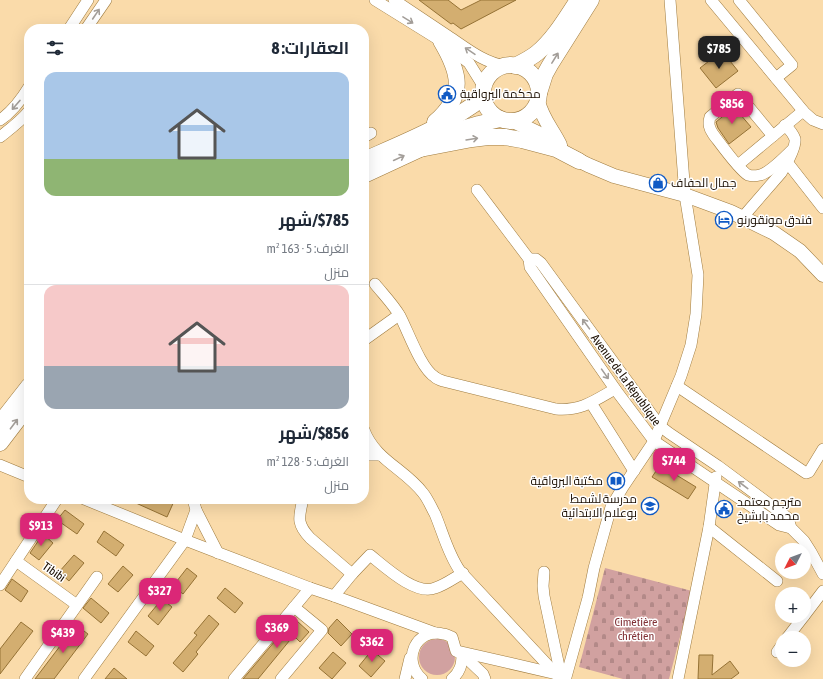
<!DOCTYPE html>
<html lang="ar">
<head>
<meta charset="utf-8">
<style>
  body { margin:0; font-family:"Asap Condensed",Cairo,sans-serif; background:#f6f6f7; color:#1f2937; direction:rtl; height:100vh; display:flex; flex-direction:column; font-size:15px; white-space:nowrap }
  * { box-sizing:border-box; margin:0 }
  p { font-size:13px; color:#747a83 }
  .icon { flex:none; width:22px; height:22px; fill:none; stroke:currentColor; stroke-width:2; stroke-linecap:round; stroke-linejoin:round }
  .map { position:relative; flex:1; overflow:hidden; direction:ltr }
  .side { position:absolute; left:24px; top:24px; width:345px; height:480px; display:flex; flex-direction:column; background:#fff; border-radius:16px; box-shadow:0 4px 16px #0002; direction:rtl }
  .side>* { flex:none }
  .needle { width:26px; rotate:228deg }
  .controls { position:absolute; left:775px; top:543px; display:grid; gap:8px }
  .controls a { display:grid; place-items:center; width:36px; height:36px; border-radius:50%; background:#fff; box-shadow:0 4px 16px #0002; font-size:20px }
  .price { position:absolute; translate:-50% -34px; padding:0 9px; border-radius:8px; background:#db2777; color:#fff; font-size:13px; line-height:26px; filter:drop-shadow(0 1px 2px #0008) }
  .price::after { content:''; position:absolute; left:50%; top:24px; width:12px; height:9px; margin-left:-6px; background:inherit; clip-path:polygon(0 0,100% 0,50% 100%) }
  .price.on { background:#222; color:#fff }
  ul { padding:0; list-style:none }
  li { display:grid; align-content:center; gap:8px; height:212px; padding:0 20px }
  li+li { border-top:1px solid #e0e1e3 }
  li span { display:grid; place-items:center; height:124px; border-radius:12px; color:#555 }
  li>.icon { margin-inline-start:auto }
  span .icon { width:72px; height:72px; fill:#fffc; stroke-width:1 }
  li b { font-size:17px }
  h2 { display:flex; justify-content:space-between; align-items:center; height:48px; padding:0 20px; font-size:17px }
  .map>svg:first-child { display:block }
  .grass { fill:#d1a1a0 }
  .cemetery { fill:url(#cemetery-stones) }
  .building { fill:#d3ae70; stroke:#957235 }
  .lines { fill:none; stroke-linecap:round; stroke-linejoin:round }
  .minor-casing { stroke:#9f7b3e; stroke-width:12 }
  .major-casing { stroke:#9f7b3e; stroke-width:15 }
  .highway-casing { stroke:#9f7b3e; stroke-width:17 }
  .minor { stroke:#fff; stroke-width:11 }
  .major { stroke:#fff; stroke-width:14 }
  .highway { stroke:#fff; stroke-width:16 }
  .oneway { stroke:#a39e99 }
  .labels { text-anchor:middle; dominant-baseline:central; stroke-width:3; stroke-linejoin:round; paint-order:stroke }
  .poi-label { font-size:12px; fill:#1a0d00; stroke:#fff; text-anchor:start }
  .street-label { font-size:12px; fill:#1a0d00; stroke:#fff }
  .park-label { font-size:12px; fill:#813035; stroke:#fff }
</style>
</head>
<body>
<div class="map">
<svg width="823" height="679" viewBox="0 0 823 679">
  <defs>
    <pattern id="cemetery-stones" width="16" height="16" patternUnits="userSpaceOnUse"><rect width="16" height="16" fill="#d1a1a0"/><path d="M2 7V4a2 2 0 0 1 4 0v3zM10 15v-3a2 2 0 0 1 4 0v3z" fill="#b38988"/></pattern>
  </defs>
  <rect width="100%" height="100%" fill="#fadbaa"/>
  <circle class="grass" cx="437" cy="657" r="18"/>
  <polygon class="cemetery" points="605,568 692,591 669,679 623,679 579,667"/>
  <g class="building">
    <polygon points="419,0 448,0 461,10 481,0 516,0 461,29 453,23 451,24"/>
    <polygon points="722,51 738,71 716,88 700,68"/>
    <polygon points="734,107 751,127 729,144 718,128 716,122"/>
    <polygon points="660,465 696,487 688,499 652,477"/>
    <polygon points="127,499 175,499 167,517"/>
    <polygon points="65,510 84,524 77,534 57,520"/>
    <polygon points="104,531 124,545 116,556 97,542"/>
    <polygon points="43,534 53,543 39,560 30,553"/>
    <polygon points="74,555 84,563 69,581 59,572"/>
    <polygon points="123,566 133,575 118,592 108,584"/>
    <polygon points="187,568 197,576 183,594 173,586"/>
    <polygon points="12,579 28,591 21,602 5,590"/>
    <polygon points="225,588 243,603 235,613 217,598"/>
    <polygon points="91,598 109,613 101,623 83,608"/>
    <polygon points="162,599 172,607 158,625 148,616"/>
    <polygon points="209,615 219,624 196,652 198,654 183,672 173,663 197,635 194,633"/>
    <polygon points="337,619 352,634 341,646 328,633 329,628"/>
    <polygon points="297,621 309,632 300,642 296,638 290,640 258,679 243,679 291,622"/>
    <polygon points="21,622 33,631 0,674 0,649"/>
    <polygon points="76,625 88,634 54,679 35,679"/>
    <polygon points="136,631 154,646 146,656 128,642"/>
    <polygon points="372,650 385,661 371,677 359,666"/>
    <polygon points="333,652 346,663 332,679 319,668"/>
    <polygon points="699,655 713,655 712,675 730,661 739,673 731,679 698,679"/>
    <polygon points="114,668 127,679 105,679"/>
  </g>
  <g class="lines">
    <defs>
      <g id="minor">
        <polyline points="375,0 441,41 456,53 469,63 484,87"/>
        <path d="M394,0C412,12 430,24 448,36C466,48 484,63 506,66"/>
        <polyline points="711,0 805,113 813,120 823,124"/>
        <polyline points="739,0 792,65 776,78"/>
        <polyline points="69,29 88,0"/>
        <polyline points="86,29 106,0"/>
        <path d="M0,120C12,112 21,100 29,87"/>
        <path d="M773,136L738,94L710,117C708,124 709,128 713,134C720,143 739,170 748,175C751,176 756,176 760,175C769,173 785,157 792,150"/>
        <path d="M0,137C10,129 21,121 29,111"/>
        <polyline points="364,137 371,133"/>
        <polyline points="787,162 823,208"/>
        <polyline points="738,165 803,111"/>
        <polyline points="477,190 529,259 530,267 615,389 654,441 779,525 791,528"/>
        <path d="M742,218L781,173C786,165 796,147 795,139C793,133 789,129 785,125"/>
        <polyline points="529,259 536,259 541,263 660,426 669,433 718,466 788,518 791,528 804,541 811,552 823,574"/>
        <path d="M375,284C383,294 393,304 400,316C408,331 421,369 435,377C437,379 440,380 443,381L556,409C581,411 594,401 615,389"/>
        <polyline points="364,340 399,315"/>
        <polyline points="677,386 806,473 809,472 823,449"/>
        <polyline points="591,403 634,471"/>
        <path d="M364,430C375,460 405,469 423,493C428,499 431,507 435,514C443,533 448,554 460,571L556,674"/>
        <polyline points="364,455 380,455"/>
        <polyline points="0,465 29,477"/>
        <polyline points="84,499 185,540 310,588 334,596 435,633"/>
        <path d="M303,499C299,517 296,523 310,538L352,574L370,555C385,567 416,596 435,588C445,585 454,578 463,573"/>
        <polyline points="196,510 218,553"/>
        <polyline points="709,527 777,581"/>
        <polyline points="16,561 77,605"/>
        <polyline points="544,572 543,586 544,596 561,676"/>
        <polyline points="0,585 57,499"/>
        <polyline points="334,596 352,574"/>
        <polyline points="804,616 823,591"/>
        <polyline points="787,638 804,616"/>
        <polyline points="457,651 557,674"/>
        <polyline points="777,652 782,645"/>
        <polyline points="462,654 483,674 485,679"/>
        <polyline points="566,677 588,598 594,568 611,507 623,487 654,441 660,426 681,376 691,345 696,314 698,275 685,195 670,0"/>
        <polyline points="25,679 97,577"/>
        <polyline points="84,679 185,540 196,510 193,499"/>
        <polyline points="234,679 310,588"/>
        <polyline points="281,679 322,630 294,607"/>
        <polyline points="405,679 410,658"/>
        <path d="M422,679C401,661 416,627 443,634C446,634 449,636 452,637L456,651L462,654C462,665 460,672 452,679"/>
        <polyline points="678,679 709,527 716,477"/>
      </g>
      <g id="major">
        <path d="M538,101C542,119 553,130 560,145"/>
        <polyline points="513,121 540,134 564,153 588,165 614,176 685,195 731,212 774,233 800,251 823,275"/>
      </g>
      <g id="highway">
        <circle cx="511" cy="93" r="28"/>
        <path d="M515,66C523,62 531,58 537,53C554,39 566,18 578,0"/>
        <polyline points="539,93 545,74 550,65 591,0"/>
        <path d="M435,122C466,95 460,73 441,41"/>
        <polyline points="420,149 472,139 488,137 505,137 522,140 556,149 579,161"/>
        <path d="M364,160C405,142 448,125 484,97"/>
        <polyline points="364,175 420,149 452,132 479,124 500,119"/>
        <polyline points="0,423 29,386"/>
        <polyline points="0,443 29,405"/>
      </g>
    </defs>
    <use href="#minor" class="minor-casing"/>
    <use href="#major" class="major-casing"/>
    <use href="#highway" class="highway-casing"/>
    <use href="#minor" class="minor"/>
    <use href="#major" class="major"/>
    <use href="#highway" class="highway"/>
  </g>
  <defs><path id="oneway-shaft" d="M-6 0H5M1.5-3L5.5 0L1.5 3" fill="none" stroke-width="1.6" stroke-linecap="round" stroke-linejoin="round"/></defs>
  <g class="oneway">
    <use href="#oneway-shaft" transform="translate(96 14) rotate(-56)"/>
    <use href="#oneway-shaft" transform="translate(408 20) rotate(32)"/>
    <use href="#oneway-shaft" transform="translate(470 51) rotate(-146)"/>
    <use href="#oneway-shaft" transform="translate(555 58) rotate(-58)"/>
    <use href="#oneway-shaft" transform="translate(16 105) rotate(131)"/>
    <use href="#oneway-shaft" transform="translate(472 139) rotate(-9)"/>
    <use href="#oneway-shaft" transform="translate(399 158) rotate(-25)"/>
    <use href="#oneway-shaft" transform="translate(586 324) rotate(-126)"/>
    <use href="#oneway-shaft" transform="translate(605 374) rotate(55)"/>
    <use href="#oneway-shaft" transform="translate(14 424) rotate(-53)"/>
    <use href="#oneway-shaft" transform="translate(743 485) rotate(-143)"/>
  </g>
  <defs>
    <symbol id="civic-ring" viewBox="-11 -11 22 22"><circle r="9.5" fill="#fff" stroke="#105ac4" stroke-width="1.5"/><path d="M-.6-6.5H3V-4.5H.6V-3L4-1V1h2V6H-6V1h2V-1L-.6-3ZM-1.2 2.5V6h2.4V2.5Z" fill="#105ac4"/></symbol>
    <symbol id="shop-ring" viewBox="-11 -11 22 22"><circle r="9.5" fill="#fff" stroke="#105ac4" stroke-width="1.5"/><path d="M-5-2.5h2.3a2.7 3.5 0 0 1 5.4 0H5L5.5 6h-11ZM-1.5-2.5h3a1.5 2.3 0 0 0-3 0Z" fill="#105ac4"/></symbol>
    <symbol id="hotel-ring" viewBox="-11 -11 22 22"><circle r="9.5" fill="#fff" stroke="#105ac4" stroke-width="1.5"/><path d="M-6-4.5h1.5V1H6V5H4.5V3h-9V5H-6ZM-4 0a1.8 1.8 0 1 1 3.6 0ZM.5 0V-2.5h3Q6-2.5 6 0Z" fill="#105ac4"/></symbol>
    <symbol id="library-ring" viewBox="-11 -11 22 22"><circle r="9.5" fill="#fff" stroke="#105ac4" stroke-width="1.5"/><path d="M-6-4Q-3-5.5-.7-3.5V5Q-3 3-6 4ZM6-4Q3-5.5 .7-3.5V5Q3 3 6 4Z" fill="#105ac4"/></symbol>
    <symbol id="school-ring" viewBox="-11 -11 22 22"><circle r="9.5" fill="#fff" stroke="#105ac4" stroke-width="1.5"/><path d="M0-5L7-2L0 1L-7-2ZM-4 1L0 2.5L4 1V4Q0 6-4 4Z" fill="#105ac4"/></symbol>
  </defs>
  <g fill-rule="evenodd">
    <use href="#civic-ring" x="437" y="84" width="20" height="20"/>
    <use href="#shop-ring" x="648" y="173" width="20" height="20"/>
    <use href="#hotel-ring" x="714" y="210" width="20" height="20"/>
    <use href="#library-ring" x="606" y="471" width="20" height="20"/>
    <use href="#school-ring" x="640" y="496" width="20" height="20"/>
    <use href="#civic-ring" x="714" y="499" width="20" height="20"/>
  </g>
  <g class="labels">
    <g class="poi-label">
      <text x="460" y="94">محكمة البرواقية</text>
      <text x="671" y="183">جمال الحفاف</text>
      <text x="737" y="220">فندق مونقورنو</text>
      <text x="603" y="481" text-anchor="end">مكتبة البرواقية</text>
      <text x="637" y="499" text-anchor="end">مدرسة لشمط<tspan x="637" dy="14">بوعلام الابتدائية</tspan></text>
      <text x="737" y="502">مترجم معتمد<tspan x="737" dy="14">محمد بابشيخ</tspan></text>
    </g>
    <g class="street-label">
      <text transform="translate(626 380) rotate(54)">Avenue de la République</text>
      <text transform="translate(54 572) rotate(35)">Tibibi</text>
    </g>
    <g class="park-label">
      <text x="636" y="622">Cimetière<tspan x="636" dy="14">chrétien</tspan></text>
    </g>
  </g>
</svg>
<div class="controls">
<a><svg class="needle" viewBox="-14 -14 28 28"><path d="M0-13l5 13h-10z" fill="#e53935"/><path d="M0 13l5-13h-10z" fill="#747a83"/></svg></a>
<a>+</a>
<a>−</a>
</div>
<b class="price on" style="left:719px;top:70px">$785</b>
<b class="price" style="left:732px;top:125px">$856</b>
<b class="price" style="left:674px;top:482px">$744</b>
<b class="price" style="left:41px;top:547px">$913</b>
<b class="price" style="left:160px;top:612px">$327</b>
<b class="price" style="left:277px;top:649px">$369</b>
<b class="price" style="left:63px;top:654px">$439</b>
<b class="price" style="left:372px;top:663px">$362</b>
<section class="side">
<h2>العقارات: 8<svg class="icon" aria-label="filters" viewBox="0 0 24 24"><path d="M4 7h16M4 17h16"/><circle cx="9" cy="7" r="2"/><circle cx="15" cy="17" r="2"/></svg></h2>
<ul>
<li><span style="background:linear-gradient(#a9c7e8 70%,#8fb573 0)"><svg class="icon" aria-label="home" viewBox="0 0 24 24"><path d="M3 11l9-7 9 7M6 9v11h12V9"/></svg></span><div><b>$785/شهر</b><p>الغرف: 5 · 163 m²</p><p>منزل</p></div></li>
<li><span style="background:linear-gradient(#f6c9c9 65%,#9aa5b1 0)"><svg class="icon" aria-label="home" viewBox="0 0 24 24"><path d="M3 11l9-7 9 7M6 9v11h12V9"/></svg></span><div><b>$856/شهر</b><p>الغرف: 5 · 128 m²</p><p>منزل</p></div></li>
</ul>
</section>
</div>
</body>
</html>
